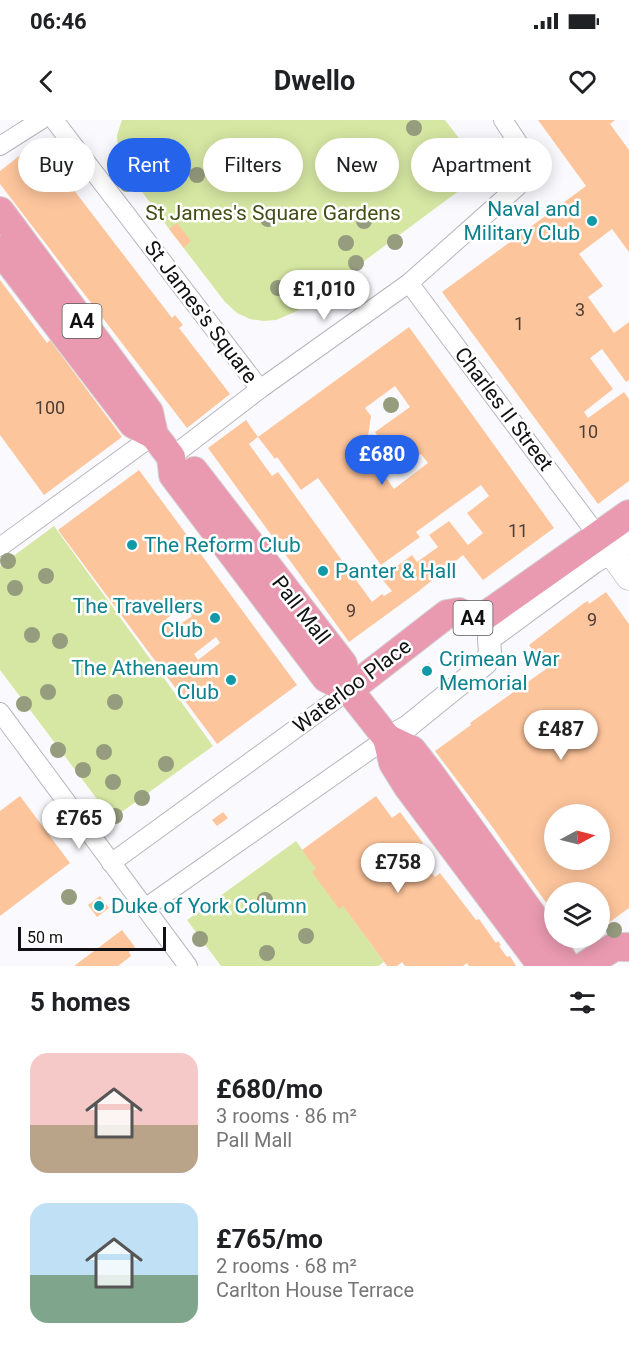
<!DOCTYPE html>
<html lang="en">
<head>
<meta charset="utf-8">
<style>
  body { margin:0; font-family:Roboto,sans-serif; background:#f6f6f6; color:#202124; height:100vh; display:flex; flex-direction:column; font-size:22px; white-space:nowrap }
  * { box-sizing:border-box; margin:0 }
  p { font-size:20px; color:#757577 }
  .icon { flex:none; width:33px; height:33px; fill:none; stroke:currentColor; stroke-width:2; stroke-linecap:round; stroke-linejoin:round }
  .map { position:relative; height:846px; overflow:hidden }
  .side { display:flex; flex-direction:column; background:#fff; flex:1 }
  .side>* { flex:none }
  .hud { position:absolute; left:18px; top:18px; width:594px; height:54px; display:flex; gap:12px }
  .needle { width:39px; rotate:83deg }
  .fabs { position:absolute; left:544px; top:684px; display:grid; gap:12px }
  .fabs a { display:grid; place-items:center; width:66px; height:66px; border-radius:50%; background:#fff; box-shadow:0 3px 15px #0003; font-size:30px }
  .scale { position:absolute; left:18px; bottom:15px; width:148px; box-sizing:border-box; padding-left:6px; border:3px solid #111114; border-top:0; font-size:16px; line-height:21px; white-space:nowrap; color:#111114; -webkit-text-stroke:4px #fff; paint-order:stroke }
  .price { position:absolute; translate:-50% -51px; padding:0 14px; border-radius:21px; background:#fff; color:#222; font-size:20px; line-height:39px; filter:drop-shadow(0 2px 3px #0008) }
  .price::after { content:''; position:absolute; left:50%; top:36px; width:18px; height:14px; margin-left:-9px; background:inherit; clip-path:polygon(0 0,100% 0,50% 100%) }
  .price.on { background:#2563eb; color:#fff }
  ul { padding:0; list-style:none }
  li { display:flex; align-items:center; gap:18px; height:150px; padding:0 30px }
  li span { display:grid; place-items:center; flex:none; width:168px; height:120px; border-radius:18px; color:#555 }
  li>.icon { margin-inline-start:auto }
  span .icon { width:72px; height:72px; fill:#fffc; stroke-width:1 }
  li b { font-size:26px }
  h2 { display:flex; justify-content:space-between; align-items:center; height:72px; padding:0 30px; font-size:26px }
  .pill { padding:0 21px; border-radius:27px; background:#fff; box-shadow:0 3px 15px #0003; font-size:21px; line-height:54px }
  .pill.on { background:#2563eb; color:#fff }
  .status { display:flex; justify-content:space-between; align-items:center; height:42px; padding:0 30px; background:#fff; direction:ltr }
  .status svg { height:16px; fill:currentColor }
  header { display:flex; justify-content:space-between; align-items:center; height:78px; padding:0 30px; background:#fff; font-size:27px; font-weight:700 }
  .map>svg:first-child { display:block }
  .green { fill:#d6e7a3 }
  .building { fill:#fdc59c; fill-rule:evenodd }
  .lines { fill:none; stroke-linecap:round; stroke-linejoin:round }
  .minor-casing { stroke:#b5b6bf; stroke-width:20 }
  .tertiary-casing { stroke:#b5b6bf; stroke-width:24 }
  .secondary-casing { stroke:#b5b6bf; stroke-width:27 }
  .primary-casing { stroke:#d4d4d5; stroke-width:30 }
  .minor { stroke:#fff; stroke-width:18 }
  .tertiary { stroke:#fff; stroke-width:22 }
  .secondary { stroke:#fff; stroke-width:26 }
  .primary { stroke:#e99ab0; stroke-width:28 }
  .tree { fill:#969c7e }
  .culture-dot { fill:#0f9aa8; stroke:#fff; stroke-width:2 }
  .labels { text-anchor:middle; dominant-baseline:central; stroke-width:5; stroke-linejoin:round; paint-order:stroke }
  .number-label { font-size:18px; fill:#4c3e36 }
  .shield { fill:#fff; stroke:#58585a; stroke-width:1.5 }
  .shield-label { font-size:20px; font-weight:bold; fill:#111114 }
  .culture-label { font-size:21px; fill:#0d838f; stroke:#fff; text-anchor:start }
  .park-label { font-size:21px; fill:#444f15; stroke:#fff }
  .street-label { font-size:21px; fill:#111114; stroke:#fff }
</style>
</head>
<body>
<div class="status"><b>06:46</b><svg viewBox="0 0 49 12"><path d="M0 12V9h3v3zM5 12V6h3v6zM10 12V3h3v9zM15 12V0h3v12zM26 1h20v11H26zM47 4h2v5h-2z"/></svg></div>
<header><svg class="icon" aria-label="back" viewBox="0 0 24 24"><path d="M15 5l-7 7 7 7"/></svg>Dwello<svg class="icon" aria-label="heart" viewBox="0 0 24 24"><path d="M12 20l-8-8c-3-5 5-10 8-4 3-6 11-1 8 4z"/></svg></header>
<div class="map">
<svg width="629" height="846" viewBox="0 0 629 846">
  <rect width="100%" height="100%" fill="#fafafe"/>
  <g class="green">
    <path d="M122,0H445C453,11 477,38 475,51C475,57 468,63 464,67L297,191L276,200L263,201L250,199L237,193L225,182L169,109L122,44L118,30L117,15Z"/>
    <polygon points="54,406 213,626 112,699 0,550 0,446"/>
    <polygon points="296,721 384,842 378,846 221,846 187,800"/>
  </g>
  <g class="building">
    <polygon points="538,0 615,0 610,4 629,30 629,132 612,109 579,134 603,166 588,177 614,213 629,202 629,260 626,262 602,229 590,238 613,269 584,292 588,298 624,272 629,279 629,361 598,384 442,172 586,66"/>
    <polygon points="37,22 172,198 175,195 183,205 179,208 230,274 187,308 0,64 0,51"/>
    <polygon points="177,103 191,121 184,128 169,109"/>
    <polygon points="0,160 47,223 50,220 122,317 44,375 0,315"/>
    <path d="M409,207L554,408L483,460L463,435L419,471L349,522L208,328L246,300L258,317ZM395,266L410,287L375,312L383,324L377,329L390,348L398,342L402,347L421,334L428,343L394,369L366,330L371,296L365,288ZM258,317L275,339L277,337L301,370L318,358L381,445L420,417L416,412L481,365L489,376L467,393L483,413L468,425L449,401L429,415L438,427L417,442L412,435L381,458L392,471L384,476L382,474L372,482L278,352L272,356L249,324Z"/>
    <path d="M139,350L297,565L217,624L58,410ZM185,486L192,496L173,509L166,499ZM216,517L220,523L198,540L194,534Z"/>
    <path d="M606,472L629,504V788L600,809V772H555V795L488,701L435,631L471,605L470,603L546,549L529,525L584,483L588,481L589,484ZM555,694H600V740H555Z"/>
    <polygon points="429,543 434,551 424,558 419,550"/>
    <polygon points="20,676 70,743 0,796 0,691"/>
    <polygon points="376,676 392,698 400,692 423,723 415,729 435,757 440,753 476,800 479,799 496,823 498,821 501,825 499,826 507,837 510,836 516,846 469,846 467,843 463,846 405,846 402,842 397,846 387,846 343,786 339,789 312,752 316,749 302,730"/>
    <polygon points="223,692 228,698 217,706 212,700"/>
    <polygon points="100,776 109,788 97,797 88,785"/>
    <polygon points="122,810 135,827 129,832 131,836 118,846 74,846"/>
  </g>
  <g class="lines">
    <defs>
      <g id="minor">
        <polyline points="54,0 260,269"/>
        <polyline points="0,26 41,0"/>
        <polyline points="409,163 598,416"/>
        <polyline points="171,337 260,269 409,163 517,67 529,51 529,39 503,0"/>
        <polyline points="0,427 154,315"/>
        <polyline points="0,592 188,846"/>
        <polyline points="111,743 349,570"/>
        <polyline points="145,788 387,618"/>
      </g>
      <polyline id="tertiary" points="387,618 407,607 486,543 490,532 489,519 594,442 611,432"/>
      <polyline id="secondary" points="629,417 611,432 629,457"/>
      <g id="primary">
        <polyline points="0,91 149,292 154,315 171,337 173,355 326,558 349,570 387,618 393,643 408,667 542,846"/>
        <polyline points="0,130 133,304 154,315"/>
        <polyline points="194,351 343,544 349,570"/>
        <polyline points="349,570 447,494 459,492 474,499 486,495 629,394"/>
        <polyline points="387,618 412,630 429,652 543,810 567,846"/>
        <polyline points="584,846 614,827 629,827"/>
      </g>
    </defs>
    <use href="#minor" class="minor-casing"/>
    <use href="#tertiary" class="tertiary-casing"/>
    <use href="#secondary" class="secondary-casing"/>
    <use href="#primary" class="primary-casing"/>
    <use href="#minor" class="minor"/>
    <use href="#tertiary" class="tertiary"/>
    <use href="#secondary" class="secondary"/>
    <use href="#primary" class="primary"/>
  </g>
  <g class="tree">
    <circle cx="414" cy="8" r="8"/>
    <circle cx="431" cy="51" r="8"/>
    <circle cx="197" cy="55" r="8"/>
    <circle cx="220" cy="57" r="8"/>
    <circle cx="127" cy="64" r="8"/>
    <circle cx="268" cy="99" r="8"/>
    <circle cx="364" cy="101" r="8"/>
    <circle cx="395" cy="122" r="8"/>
    <circle cx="346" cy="123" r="8"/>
    <circle cx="356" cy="143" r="8"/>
    <circle cx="278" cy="168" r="8"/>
    <circle cx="391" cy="285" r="8"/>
    <circle cx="8" cy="441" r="8"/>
    <circle cx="46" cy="456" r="8"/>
    <circle cx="15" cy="468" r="8"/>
    <circle cx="32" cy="515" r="8"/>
    <circle cx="60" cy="521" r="8"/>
    <circle cx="48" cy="572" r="8"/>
    <circle cx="115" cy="582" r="8"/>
    <circle cx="24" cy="584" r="8"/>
    <circle cx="58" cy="630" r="8"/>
    <circle cx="104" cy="632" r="8"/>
    <circle cx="166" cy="644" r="8"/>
    <circle cx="83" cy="650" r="8"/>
    <circle cx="113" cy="662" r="8"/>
    <circle cx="142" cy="678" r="8"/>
    <circle cx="115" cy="696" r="8"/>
    <circle cx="69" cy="777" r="8"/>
    <circle cx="265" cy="780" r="8"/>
    <circle cx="614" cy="810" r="8"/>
    <circle cx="306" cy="816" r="8"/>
    <circle cx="200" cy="819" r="8"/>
    <circle cx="267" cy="833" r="8"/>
  </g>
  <g class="culture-dot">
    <circle cx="592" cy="101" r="6"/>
    <circle cx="132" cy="425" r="6"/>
    <circle cx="323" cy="451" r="6"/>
    <circle cx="215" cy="498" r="6"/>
    <circle cx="427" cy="551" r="6"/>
    <circle cx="231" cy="560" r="6"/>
    <circle cx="99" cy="786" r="6"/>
  </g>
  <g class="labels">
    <g class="number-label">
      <text x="580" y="189">3</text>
      <text x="519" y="203">1</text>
      <text x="50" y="287">100</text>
      <text x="588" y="311">10</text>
      <text x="518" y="410">11</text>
      <text x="351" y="490">9</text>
      <text x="592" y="499">9</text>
    </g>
    <g class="shield">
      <rect x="62.5" y="184" width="39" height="34" rx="4.5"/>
      <rect x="453.5" y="481" width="39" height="34" rx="4.5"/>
    </g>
    <g class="shield-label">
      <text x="82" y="201">A4</text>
      <text x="473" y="498">A4</text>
    </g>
    <g class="culture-label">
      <text x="580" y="89" text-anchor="end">Naval and<tspan x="580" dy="24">Military Club</tspan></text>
      <text x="144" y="425">The Reform Club</text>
      <text x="335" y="451">Panter &amp; Hall</text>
      <text x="203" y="486" text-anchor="end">The Travellers<tspan x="203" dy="24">Club</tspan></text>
      <text x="439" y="539">Crimean War<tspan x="439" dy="24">Memorial</tspan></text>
      <text x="219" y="548" text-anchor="end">The Athenaeum<tspan x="219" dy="24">Club</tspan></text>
      <text x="111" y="786">Duke of York Column</text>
    </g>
    <g class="park-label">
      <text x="273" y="93">St James's Square Gardens</text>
    </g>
    <g class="street-label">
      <text transform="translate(201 192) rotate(53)">St James's Square</text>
      <text transform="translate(504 289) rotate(53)">Charles II Street</text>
      <text transform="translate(301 490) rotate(52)">Pall Mall</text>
      <text transform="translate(352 566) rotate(-37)">Waterloo Place</text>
    </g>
  </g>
</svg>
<div class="fabs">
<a><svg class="needle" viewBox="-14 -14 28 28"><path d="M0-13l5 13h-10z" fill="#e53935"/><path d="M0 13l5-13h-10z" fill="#757577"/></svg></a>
<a><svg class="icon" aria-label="layers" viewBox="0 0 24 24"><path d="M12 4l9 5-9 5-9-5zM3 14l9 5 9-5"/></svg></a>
</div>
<div class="scale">50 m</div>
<b class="price" style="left:324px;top:201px">£1,010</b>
<b class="price on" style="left:382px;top:366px">£680</b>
<b class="price" style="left:561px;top:641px">£487</b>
<b class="price" style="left:79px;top:730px">£765</b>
<b class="price" style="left:398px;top:774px">£758</b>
<div class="hud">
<a class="pill">Buy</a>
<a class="pill on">Rent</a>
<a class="pill">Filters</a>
<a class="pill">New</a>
<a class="pill">Apartment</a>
</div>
</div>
<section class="side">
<h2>5 homes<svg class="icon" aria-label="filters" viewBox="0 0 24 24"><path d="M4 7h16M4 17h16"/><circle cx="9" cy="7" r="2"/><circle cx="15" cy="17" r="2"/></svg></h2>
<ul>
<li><span style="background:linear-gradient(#f6c9c9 60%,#b9a48a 0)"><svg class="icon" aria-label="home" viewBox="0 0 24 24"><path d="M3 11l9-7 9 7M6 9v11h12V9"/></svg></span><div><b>£680/mo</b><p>3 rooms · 86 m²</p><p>Pall Mall</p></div></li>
<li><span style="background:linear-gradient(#bfe0f5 60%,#7fa58c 0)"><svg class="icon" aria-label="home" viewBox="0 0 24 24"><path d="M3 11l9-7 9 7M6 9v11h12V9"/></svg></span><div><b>£765/mo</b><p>2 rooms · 68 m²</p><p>Carlton House Terrace</p></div></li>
</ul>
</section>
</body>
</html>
